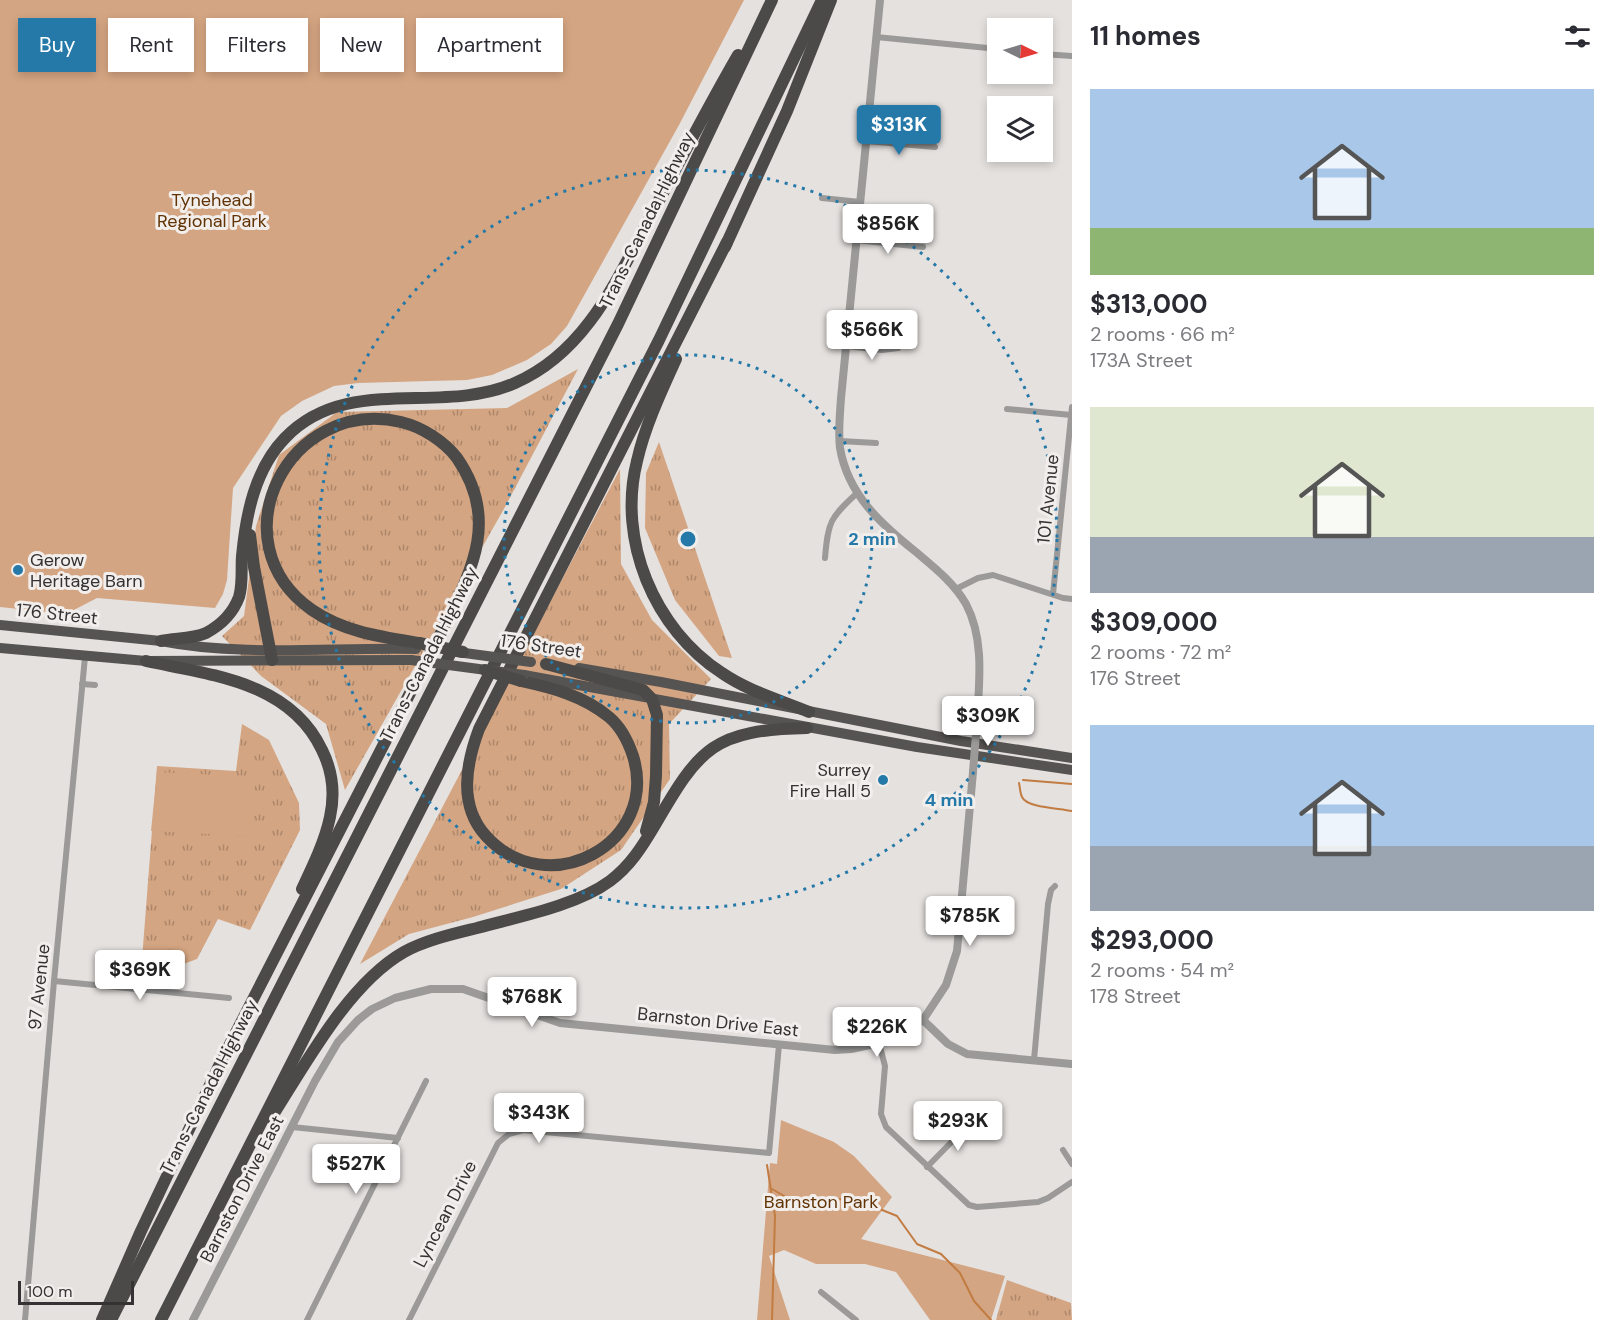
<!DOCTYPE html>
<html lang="en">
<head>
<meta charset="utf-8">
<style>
  body { margin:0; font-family:"DM Sans",sans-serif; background:#f7f7f7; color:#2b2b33; height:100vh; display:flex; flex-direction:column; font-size:22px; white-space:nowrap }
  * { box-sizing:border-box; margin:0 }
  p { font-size:20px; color:#7c7c81 }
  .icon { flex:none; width:33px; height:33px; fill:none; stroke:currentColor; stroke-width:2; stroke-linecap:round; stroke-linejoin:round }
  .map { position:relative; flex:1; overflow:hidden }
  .drawer { display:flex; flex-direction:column; background:#fff; width:540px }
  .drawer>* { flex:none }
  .banner { position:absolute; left:18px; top:18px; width:570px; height:54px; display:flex; gap:12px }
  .needle { width:39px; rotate:95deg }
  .buttons { position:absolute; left:987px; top:18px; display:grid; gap:12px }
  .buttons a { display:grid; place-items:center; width:66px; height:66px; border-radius:0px; background:#fff; box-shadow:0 3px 9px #0003; font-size:30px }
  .scale { position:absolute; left:18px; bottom:15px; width:116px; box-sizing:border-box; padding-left:6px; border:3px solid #343232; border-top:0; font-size:16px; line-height:21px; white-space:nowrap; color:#343232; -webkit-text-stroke:4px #f2eeec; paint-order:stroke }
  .price { position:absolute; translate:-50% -51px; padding:0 14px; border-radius:6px; background:#fff; color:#222; font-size:20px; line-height:39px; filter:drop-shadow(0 2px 3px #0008) }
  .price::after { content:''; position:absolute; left:50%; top:36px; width:18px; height:14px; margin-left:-9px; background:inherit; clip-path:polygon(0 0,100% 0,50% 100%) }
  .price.selected { background:#2579a9; color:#fff }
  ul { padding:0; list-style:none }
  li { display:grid; align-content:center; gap:12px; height:318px; padding:0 18px }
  li span { display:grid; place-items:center; height:186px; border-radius:0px; color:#555 }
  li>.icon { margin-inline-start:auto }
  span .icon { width:108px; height:108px; fill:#fffc; stroke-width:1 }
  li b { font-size:26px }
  h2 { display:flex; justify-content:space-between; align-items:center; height:72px; padding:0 18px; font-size:26px }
  .pill { padding:0 21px; border-radius:0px; background:#fff; box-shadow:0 3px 9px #0003; font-size:21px; line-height:54px }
  .pill.selected { background:#2579a9; color:#fff }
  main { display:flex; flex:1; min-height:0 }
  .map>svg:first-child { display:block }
  .grass { fill:url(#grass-tufts) }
  .green { fill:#d4a582 }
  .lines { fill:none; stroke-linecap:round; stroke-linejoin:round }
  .stream { stroke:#c27c42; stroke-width:2 }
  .minor { stroke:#9b9a99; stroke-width:6 }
  .tertiary { stroke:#9b9a99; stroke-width:8 }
  .trunk { stroke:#565452; stroke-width:10 }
  .motorway { stroke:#4c4a48; stroke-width:12 }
  .tertiary-bridge { stroke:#9b9a99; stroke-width:8 }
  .trunk-bridge { stroke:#565452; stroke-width:10 }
  .motorway-bridge { stroke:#4c4a48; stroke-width:12 }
  .ring { fill:none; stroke:#2579a9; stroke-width:3; stroke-dasharray:3 6 }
  .poi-dot { fill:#2579a9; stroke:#f2eeec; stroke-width:2 }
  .labels { text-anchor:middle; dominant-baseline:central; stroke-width:6; stroke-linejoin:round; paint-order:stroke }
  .park-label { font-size:18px; fill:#623304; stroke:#f2eeec }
  .street-label { font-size:18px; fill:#343232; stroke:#f2eeec }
  .poi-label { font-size:18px; fill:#343232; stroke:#f2eeec; text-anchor:start }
  .centre { fill:#2579a9; stroke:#f2eeec; stroke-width:3 }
  .ring-label { font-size:18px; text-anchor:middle; font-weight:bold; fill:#2579a9; stroke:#f2eeec; stroke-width:6; stroke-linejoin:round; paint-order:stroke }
</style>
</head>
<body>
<main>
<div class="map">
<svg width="1072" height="1320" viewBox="0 0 1072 1320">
  <defs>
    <pattern id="grass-tufts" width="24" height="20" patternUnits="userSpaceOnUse" patternTransform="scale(1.5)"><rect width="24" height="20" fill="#d4a582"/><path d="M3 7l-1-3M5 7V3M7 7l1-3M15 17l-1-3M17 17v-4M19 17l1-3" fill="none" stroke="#ad876b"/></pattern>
  </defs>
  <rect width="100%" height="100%" fill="#e5e1df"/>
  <g class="grass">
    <polygon points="578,369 505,507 345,790 326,724 261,676 222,636 244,616 256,526 279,455 337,412 507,408"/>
    <polygon points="659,442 732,658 719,656 675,600 645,528 646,473"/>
    <polygon points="620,469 621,564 652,620 711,679 669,724 670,779 621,850 561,889 473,917 409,934 360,964"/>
    <polygon points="242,724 269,740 299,803 300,830 250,930 218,919 197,959 178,966 142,959 157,766 236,771"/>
    <polygon points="1007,1280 1071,1303 1072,1320 996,1320"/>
  </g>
  <g class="green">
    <polygon points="0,0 744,0 679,125 567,326 551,344 527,360 492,375 467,380 358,383 334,386 302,401 281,416 233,488 227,580 223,594 215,608 97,598 66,614 0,607"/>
    <polygon points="157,772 256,777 249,836 151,831"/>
    <polygon points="781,1120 834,1142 854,1156 892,1197 861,1239 1005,1276 991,1320 930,1320 896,1272 865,1264 816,1264 784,1250 769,1256 790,1320 757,1320 770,1163 777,1164"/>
  </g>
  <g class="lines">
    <g class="stream">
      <polyline points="1023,780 1072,784"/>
      <path d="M1019,783C1020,787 1020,793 1022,797C1027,808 1060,808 1072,811"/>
      <polyline points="767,1165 775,1216 772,1320"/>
      <polyline points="772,1189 791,1200 855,1199 897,1216 917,1244 941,1254 960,1273 974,1301 991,1320"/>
    </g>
    <g class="minor">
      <polyline points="876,37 998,49"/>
      <polyline points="1042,54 1072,56"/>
      <polyline points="866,141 935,147"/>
      <polyline points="822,198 860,202"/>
      <polyline points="856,240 923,247"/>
      <polyline points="846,346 882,350 898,348"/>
      <polyline points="1007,409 1071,415"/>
      <polyline points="840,441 876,443"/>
      <path d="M825,558C828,522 830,518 856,494"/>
      <polyline points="956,589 978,578 993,575 1063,598 1072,599"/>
      <polyline points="1053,594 1072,407"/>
      <polyline points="82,684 95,685"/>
      <polyline points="54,981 229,998"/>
      <polyline points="879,1043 885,1066 881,1114 886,1127 969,1205 977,1207 1038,1202 1048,1198 1072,1182"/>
      <polyline points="1034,1060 1048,904 1051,890 1055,886"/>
      <polyline points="292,1127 398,1138"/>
      <polyline points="1063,1150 1072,1164"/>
      <polyline points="927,1167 973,1120"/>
      <polyline points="821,1292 856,1320"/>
      <polyline points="25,1320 54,981 85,657"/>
      <polyline points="307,1320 426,1081"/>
      <polyline points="409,1320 498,1143 509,1134 523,1130 769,1153 779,1045"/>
    </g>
    <g class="tertiary">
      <path d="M880,0L841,398C840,414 838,432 840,448C848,495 881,524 916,552C935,568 954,583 966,604C985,640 979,683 977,721"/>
      <polyline points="923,1020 948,1044 967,1054 1072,1064"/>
      <polyline points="193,1320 315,1081 338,1042 358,1020 372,1009 395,998 431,989 463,989 560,1023 835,1050 851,1049 879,1043 900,1034 923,1020 946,985 957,951 973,772"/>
    </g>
    <g class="trunk">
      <path d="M0,625L161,641C241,657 333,647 416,649"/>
      <polyline points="0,648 146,661 411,660"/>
      <polyline points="579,668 661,682 961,741 1072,758"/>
      <polyline points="524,675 917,747 1072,770"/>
    </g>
    <g class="motorway">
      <polyline points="725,247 787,111 831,0"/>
      <path d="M676,359C661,392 645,426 637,461C617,540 654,629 722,673C748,691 780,700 809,712"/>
      <polyline points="250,535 254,567 272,660"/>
      <path d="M161,641C176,638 192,639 206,633C221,625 233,613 239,597C243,584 241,570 242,556C246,514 255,469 285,438C347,373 441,416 515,383C589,351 619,274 655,208C682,157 709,105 738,55"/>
      <path d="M146,661C212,675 290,682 322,750C332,770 335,794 330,817C325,841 313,866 302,889"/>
      <polyline points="546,664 643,690 652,699 657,715 656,776 654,802 646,831"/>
      <path d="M521,681C553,688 584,696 609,717C621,727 628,741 633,756C660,843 548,904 486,836C458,805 466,764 479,729L727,242"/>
      <path d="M225,1054L446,623C474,566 498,517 457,458C444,441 422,427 401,422C288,396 215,542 312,610C344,632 382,637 419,643"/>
      <path d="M271,1118C305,1065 348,984 404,952C426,940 453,934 477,928C517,917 576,906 610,881C630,866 642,847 655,825C700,747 714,730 807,728"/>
      <polyline points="102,1320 141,1231 227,1049"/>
      <polyline points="111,1320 618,324 772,0"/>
      <polyline points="161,1320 659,340 822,0"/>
    </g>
    <polyline class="tertiary-bridge" points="973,772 977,721"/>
    <g class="trunk-bridge">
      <polyline points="457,652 531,662"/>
      <polyline points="411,660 524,675"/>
    </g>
    <g class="motorway-bridge">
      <polyline points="419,643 463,652"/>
      <polyline points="485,670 521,681"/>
    </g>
  </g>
  <g class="ring">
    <circle cx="688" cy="539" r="184"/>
    <circle cx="688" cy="539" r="369"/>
  </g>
  <g class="poi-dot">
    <circle cx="18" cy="570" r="6"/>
    <circle cx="883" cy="780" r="6"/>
  </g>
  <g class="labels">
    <g class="park-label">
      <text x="212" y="200">Tynehead<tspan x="212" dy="21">Regional Park</tspan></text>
      <text x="821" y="1202">Barnston Park</text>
    </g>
    <g class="street-label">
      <text transform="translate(647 220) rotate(-64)">Trans-Canada Highway</text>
      <text transform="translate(1048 499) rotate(-84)">101 Avenue</text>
      <text transform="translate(57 614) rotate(6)">176 Street</text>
      <text transform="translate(541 646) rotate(8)">176 Street</text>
      <text transform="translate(429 654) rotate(-63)">Trans-Canada Highway</text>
      <text transform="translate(39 987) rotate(-84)">97 Avenue</text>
      <text transform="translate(718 1022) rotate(6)">Barnston Drive East</text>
      <text transform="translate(209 1087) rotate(-63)">Trans-Canada Highway</text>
      <text transform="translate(242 1189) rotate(-63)">Barnston Drive East</text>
      <text transform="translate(445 1214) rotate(-63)">Lyncean Drive</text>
    </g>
    <g class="poi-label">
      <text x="30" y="560">Gerow<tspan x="30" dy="21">Heritage Barn</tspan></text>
      <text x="871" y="770" text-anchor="end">Surrey<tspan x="871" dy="21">Fire Hall 5</tspan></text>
    </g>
  </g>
  <circle cx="688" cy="539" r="9" class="centre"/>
  <g class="ring-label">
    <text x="872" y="545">2 min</text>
    <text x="949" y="806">4 min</text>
  </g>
</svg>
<div class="buttons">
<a><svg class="needle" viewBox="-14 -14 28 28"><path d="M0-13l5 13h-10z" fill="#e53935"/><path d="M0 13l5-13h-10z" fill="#7c7c81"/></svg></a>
<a><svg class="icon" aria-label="layers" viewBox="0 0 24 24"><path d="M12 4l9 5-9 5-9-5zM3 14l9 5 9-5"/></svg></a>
</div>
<div class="scale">100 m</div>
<b class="price selected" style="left:899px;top:156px">$313K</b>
<b class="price" style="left:888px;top:255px">$856K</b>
<b class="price" style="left:872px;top:361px">$566K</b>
<b class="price" style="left:988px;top:747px">$309K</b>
<b class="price" style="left:970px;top:947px">$785K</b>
<b class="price" style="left:140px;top:1001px">$369K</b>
<b class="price" style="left:532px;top:1028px">$768K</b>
<b class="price" style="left:877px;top:1058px">$226K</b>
<b class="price" style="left:539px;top:1144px">$343K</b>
<b class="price" style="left:958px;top:1152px">$293K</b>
<b class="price" style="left:356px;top:1195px">$527K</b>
<div class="banner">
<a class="pill selected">Buy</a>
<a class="pill">Rent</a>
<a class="pill">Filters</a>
<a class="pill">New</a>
<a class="pill">Apartment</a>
</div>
</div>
<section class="drawer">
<h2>11 homes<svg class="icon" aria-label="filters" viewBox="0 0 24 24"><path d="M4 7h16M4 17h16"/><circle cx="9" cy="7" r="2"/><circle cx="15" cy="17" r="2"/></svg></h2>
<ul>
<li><span style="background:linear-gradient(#a9c7e8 75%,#8fb573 0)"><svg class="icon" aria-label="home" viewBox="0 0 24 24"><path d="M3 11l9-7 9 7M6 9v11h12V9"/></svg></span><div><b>$313,000</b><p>2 rooms · 66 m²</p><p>173A Street</p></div></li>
<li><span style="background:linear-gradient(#dfe7d0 70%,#9aa5b1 0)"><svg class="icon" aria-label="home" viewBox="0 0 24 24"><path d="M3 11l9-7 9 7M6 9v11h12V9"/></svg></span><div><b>$309,000</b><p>2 rooms · 72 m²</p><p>176 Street</p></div></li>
<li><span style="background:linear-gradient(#a9c7e8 65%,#9aa5b1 0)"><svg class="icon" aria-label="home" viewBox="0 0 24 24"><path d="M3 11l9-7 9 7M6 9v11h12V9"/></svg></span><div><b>$293,000</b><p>2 rooms · 54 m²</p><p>178 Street</p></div></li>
</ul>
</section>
</main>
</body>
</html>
